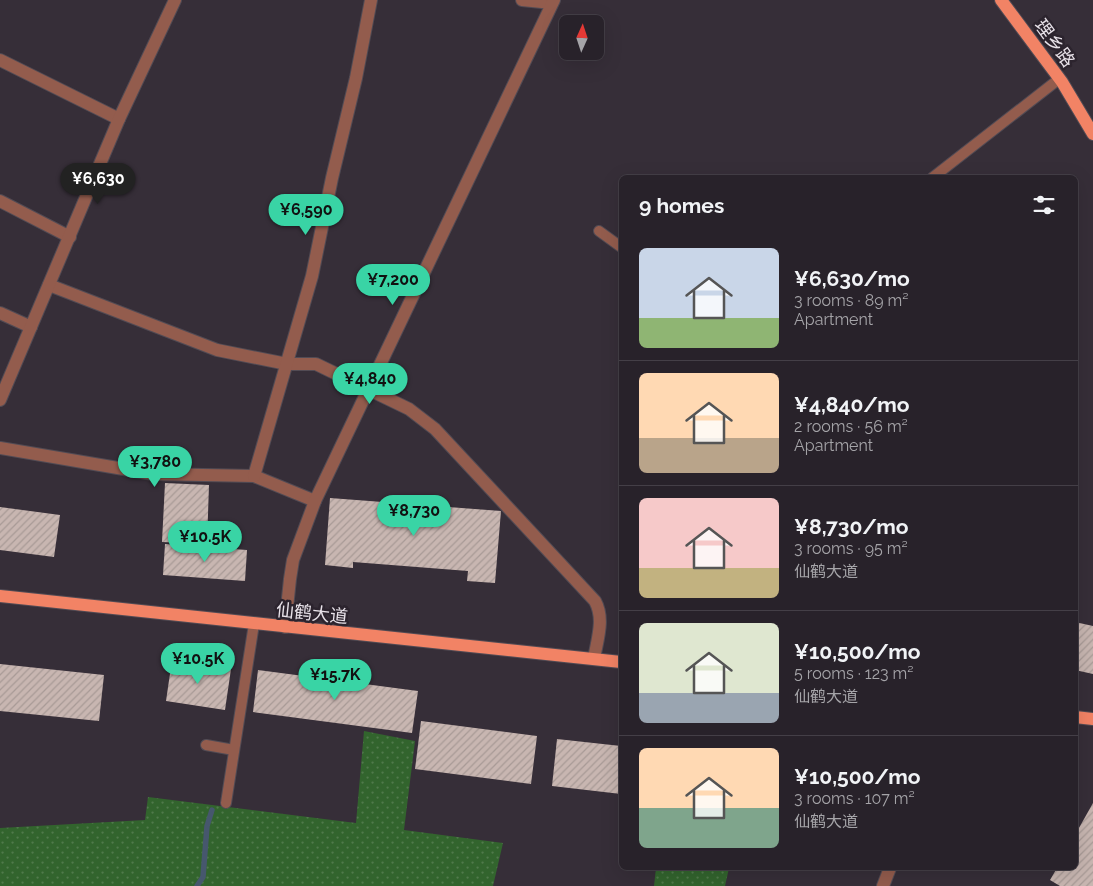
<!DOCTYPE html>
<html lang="en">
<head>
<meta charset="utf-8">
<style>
  body { margin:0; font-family:Raleway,"Noto Sans SC",sans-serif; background:#302a32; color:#f1f3f6; height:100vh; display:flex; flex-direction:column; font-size:19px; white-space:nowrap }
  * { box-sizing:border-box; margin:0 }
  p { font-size:16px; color:#a5a4a8 }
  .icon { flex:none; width:28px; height:28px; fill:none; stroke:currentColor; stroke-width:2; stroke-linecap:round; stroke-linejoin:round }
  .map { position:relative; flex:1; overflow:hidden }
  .drawer { position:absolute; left:619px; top:175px; width:459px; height:695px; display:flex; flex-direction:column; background:#28222a; border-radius:8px; box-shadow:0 5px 20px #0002,0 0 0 1px #443f47 }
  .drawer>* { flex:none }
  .needle { width:32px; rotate:3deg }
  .buttons { position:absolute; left:559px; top:15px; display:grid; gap:10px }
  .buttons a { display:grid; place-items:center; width:45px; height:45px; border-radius:8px; background:#28222a; box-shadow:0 5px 20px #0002,0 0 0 1px #443f47; font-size:25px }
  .price { position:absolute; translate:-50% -42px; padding:0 11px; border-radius:18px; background:#39d4a5; color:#111; font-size:16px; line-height:32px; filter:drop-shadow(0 1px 2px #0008) }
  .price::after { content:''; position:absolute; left:50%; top:30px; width:15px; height:11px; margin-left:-8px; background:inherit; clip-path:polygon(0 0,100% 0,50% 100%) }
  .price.on { background:#222; color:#fff }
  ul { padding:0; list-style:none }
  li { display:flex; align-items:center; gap:15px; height:125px; padding:0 20px }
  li+li { border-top:1px solid #443f47 }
  li span { display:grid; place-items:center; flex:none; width:140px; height:100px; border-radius:8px; color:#555 }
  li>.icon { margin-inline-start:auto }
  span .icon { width:60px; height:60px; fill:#fffc; stroke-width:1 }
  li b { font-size:21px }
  h2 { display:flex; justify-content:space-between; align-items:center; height:60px; padding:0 20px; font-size:21px }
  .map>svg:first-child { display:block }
  .grass { fill:url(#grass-dots) }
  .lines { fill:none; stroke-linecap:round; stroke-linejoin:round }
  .stream { stroke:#46576d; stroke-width:5.5 }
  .building { fill:url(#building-hatch) }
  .service-casing { stroke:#524b54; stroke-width:12 }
  .minor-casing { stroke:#524b54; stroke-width:14 }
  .primary-casing { stroke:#524b54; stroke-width:14 }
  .service { stroke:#935c4d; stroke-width:10 }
  .minor { stroke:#935c4d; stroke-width:12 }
  .primary { stroke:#f28365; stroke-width:12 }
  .labels { text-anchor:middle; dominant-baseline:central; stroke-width:5; stroke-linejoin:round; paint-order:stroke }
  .street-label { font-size:18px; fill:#e8e2e9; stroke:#2c242e }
</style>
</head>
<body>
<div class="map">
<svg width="1093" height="886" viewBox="0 0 1093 886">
  <defs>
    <pattern id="grass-dots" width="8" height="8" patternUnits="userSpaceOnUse" patternTransform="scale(1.25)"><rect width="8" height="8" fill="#32642d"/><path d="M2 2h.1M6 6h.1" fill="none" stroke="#507a4b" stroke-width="1.8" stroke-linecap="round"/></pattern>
    <pattern id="building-hatch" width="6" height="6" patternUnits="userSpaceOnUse" patternTransform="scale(1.25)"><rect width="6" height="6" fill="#c8b6b1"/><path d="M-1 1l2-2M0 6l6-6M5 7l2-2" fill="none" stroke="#a89a96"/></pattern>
  </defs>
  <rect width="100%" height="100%" fill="#362e38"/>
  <g class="grass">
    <polygon points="364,731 415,741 404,830 503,843 493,886 0,886 0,828 145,820 148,797 356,823"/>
    <polygon points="656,868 729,868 725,886 654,886"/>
  </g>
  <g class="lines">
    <polyline class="stream" points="197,886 203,877 207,826 212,810"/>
  </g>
  <g class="building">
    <polygon points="165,483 209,485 207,544 162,542"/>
    <polygon points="330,498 501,511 495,583 467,581 468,571 353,562 353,568 325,565"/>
    <polygon points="0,507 60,515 54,557 0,550"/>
    <polygon points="165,544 247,550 245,581 163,575"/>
    <polygon points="1075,622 1093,626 1093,674 1075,670"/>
    <polygon points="172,660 231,669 225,710 166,701"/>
    <polygon points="0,664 104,675 99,721 0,711"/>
    <polygon points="258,670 418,691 412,733 253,712"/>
    <polygon points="421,721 537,736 531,784 415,769"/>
    <polygon points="557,739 621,746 621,794 552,786"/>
    <polygon points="1093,803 1093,886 1060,886 1050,880 1057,868 1075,868 1075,835"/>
  </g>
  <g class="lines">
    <defs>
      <g id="service">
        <polyline points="932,178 1059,79"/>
        <polyline points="599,231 621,247"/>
        <polyline points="206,745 234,750"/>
        <polyline points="226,803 254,624"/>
      </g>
      <g id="minor">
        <polyline points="522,0 552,3"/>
        <polyline points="0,60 119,119"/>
        <polyline points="0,201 70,237"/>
        <path d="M49,285L217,350L287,364H316L409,409L435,429L595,601C605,619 597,640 594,659"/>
        <polyline points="0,313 31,327"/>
        <polyline points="0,400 119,119 175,0"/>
        <polyline points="0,448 153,474 254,476 315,501"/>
        <polyline points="254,476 312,276 332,178 356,78 371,0"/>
        <polyline points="285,627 290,579 293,560 315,501 554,0"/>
        <polyline points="883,886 890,868"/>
      </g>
      <g id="primary">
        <polyline points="1001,0 1062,82 1093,134"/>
        <polyline points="0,596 621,662"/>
        <polyline points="1075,717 1093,719"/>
      </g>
    </defs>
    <use href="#service" class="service-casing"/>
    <use href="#minor" class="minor-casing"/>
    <use href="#primary" class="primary-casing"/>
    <use href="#service" class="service"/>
    <use href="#minor" class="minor"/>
    <use href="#primary" class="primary"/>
  </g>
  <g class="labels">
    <g class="street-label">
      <text transform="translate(1055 43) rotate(54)">理乡路</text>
      <text transform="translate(312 613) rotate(6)">仙鹤大道</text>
    </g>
  </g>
</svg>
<div class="buttons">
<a><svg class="needle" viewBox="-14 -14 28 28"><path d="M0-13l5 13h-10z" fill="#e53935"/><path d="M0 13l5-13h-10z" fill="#a5a4a8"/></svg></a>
</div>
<b class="price on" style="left:98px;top:205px">¥6,630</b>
<b class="price" style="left:306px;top:236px">¥6,590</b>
<b class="price" style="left:393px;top:306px">¥7,200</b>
<b class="price" style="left:370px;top:405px">¥4,840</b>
<b class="price" style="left:155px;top:488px">¥3,780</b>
<b class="price" style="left:414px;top:537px">¥8,730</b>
<b class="price" style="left:205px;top:563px">¥10.5K</b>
<b class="price" style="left:198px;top:685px">¥10.5K</b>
<b class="price" style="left:335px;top:701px">¥15.7K</b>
<section class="drawer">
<h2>9 homes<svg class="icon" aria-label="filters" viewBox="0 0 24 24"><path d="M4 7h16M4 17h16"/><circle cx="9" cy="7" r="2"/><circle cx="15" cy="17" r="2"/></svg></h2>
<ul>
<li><span style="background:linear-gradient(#c9d6e8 70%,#8fb573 0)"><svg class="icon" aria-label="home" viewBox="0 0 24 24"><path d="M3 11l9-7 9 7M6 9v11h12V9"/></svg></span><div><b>¥6,630/mo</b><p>3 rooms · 89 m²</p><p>Apartment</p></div></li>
<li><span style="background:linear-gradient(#ffd9b3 65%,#b9a48a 0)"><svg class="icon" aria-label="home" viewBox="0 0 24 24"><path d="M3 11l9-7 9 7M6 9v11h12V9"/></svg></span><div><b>¥4,840/mo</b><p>2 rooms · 56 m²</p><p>Apartment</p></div></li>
<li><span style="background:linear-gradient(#f6c9c9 70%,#c2b280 0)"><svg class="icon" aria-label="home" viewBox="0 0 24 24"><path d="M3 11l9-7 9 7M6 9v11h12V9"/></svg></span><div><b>¥8,730/mo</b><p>3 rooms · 95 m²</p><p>仙鹤大道</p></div></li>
<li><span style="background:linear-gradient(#dfe7d0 70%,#9aa5b1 0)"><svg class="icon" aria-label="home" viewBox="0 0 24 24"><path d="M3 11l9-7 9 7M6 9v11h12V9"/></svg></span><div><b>¥10,500/mo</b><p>5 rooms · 123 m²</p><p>仙鹤大道</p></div></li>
<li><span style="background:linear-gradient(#ffd9b3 60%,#7fa58c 0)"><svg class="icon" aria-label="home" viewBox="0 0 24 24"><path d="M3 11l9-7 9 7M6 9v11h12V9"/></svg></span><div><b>¥10,500/mo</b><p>3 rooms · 107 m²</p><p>仙鹤大道</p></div></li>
</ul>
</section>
</div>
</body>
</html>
